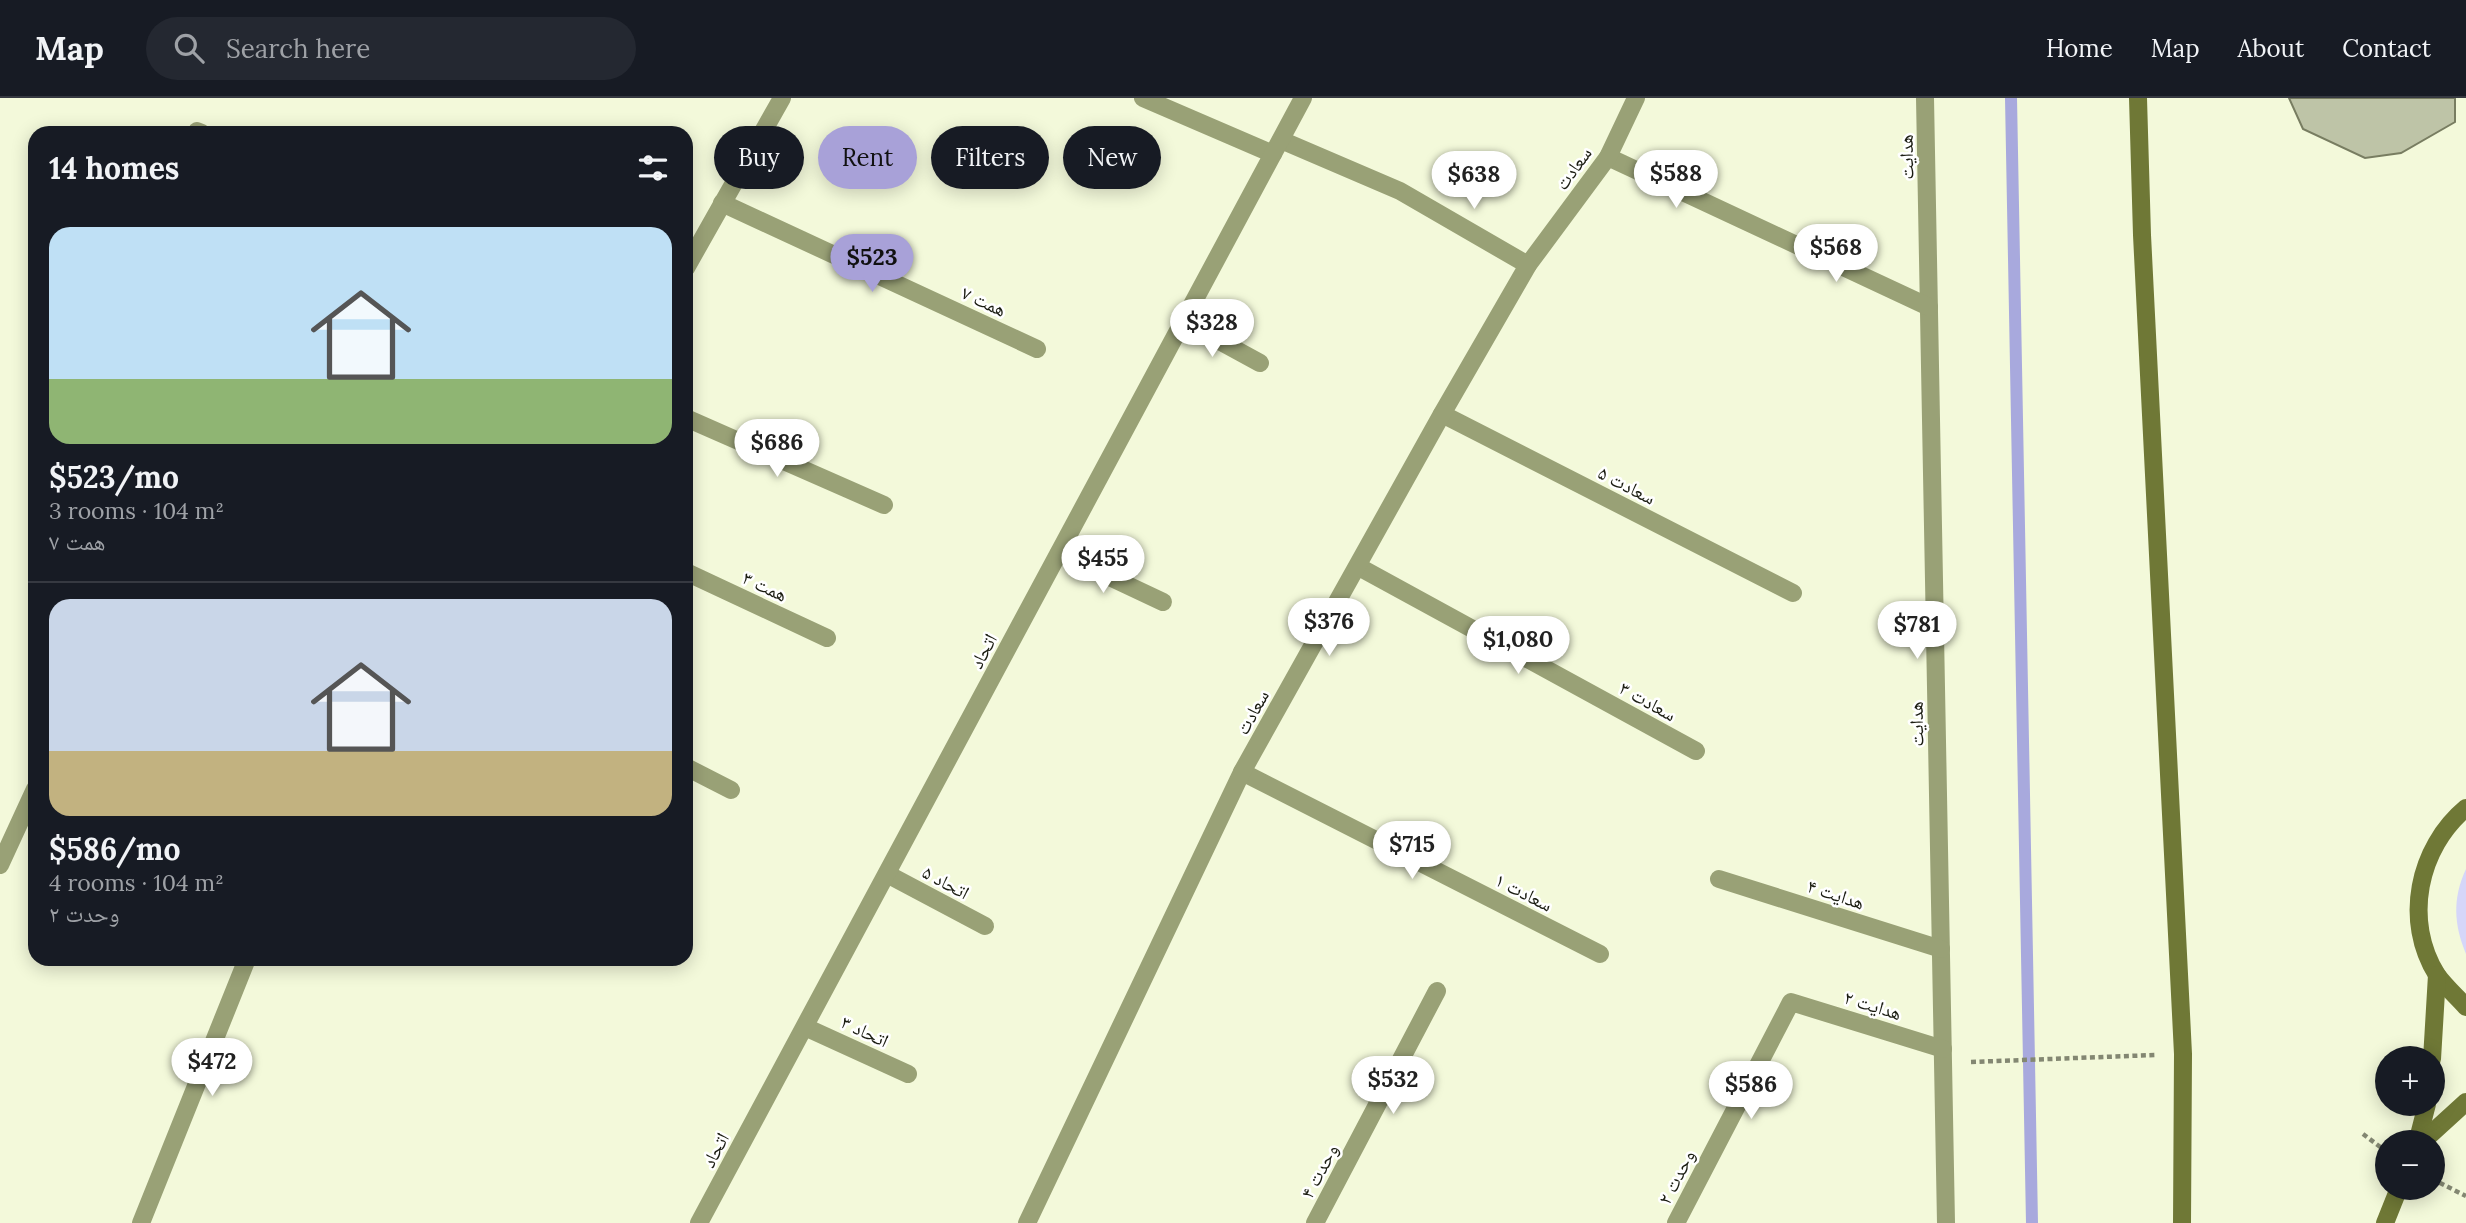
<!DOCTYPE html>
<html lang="en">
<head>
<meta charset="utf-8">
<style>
  body { margin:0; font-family:Lora,"Noto Naskh Arabic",serif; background:#242831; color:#f1f3f6; height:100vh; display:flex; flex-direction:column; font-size:26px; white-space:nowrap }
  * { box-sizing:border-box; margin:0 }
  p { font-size:23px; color:#9ea1a6 }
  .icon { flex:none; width:38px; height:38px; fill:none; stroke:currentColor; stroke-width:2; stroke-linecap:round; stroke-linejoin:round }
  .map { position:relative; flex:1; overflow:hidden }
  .sheet { position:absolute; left:28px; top:28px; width:665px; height:840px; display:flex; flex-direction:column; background:#171b24; border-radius:21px; box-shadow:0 4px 18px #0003 }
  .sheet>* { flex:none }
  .hud { position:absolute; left:714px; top:28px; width:665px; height:63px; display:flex; gap:14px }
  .buttons { position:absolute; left:2375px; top:948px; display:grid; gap:14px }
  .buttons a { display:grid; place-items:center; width:70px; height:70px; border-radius:50%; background:#171b24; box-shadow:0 4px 18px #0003; font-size:35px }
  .price { position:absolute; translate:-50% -60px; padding:0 16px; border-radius:24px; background:#fff; color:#222; font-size:23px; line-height:46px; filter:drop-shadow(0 2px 4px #0008) }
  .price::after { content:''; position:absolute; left:50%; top:42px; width:21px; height:16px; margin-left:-10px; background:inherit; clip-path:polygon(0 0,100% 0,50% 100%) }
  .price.active { background:#a8a1d8; color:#111 }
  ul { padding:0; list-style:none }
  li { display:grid; align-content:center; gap:14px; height:371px; padding:0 21px }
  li+li { border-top:2px solid #363941 }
  li span { display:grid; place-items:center; height:217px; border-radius:21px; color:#555 }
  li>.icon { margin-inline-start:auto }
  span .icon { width:126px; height:126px; fill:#fffc; stroke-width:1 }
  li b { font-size:30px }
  h2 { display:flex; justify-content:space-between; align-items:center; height:84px; padding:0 21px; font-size:30px }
  .pill { padding:0 24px; border-radius:32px; background:#171b24; box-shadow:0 4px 18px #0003; font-size:24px; line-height:63px }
  .pill.active { background:#a8a1d8; color:#111 }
  header { display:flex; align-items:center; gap:42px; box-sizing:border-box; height:98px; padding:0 35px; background:#171b24; border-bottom:2px solid #363941 }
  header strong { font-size:33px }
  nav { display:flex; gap:38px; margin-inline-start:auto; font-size:24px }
  .search { width:490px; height:63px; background:#242831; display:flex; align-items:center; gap:18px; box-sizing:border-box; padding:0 24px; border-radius:38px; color:#9ea1a6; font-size:26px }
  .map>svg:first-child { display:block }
  .green { fill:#d5d6f9 }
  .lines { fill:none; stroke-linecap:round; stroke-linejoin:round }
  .stream { stroke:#a8a9dd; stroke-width:12 }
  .building { fill:#bec4a7; stroke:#787d61; stroke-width:2 }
  .path { stroke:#838772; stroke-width:4.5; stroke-dasharray:5 3.5; stroke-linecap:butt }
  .street { stroke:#99a176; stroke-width:18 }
  .secondary { stroke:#6f7836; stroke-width:18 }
  .labels { text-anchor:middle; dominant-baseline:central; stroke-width:5; stroke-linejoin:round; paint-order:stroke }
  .street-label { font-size:19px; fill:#1a1c11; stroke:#fff }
</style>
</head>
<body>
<header>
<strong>Map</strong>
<div class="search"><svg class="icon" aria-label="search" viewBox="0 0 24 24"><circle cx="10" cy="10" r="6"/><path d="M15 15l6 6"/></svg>Search here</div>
<nav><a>Home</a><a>Map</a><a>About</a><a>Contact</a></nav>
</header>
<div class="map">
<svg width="2466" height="1125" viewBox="0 0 2466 1125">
  <rect width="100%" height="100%" fill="#f3f9da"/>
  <path class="green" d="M2466,771V856C2454,827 2452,801 2466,771Z"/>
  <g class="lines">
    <polyline class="stream" points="2011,0 2032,1125"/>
  </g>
  <polygon class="building" points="2289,0 2455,0 2455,24 2401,55 2365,60 2303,31"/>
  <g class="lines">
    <g class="path">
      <polyline points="1971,964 2155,957"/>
      <polyline points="2363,1036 2387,1054"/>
      <polyline points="2432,1081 2466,1098"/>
    </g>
    <g class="street">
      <polyline points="1143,0 1273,56"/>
      <polyline points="1925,0 1946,1125"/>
      <polyline points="197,33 202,35"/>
      <polyline points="1281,42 1400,93 1528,167"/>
      <polyline points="1608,59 1929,209"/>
      <polyline points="722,105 1037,251"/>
      <polyline points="686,170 782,0"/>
      <polyline points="1183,223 1260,265"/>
      <polyline points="1442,316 1793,495"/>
      <polyline points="686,320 884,407"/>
      <polyline points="1059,455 1163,504"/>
      <polyline points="1359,469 1696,653"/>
      <polyline points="686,474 827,540"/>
      <polyline points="686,669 731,692"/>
      <polyline points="1242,674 1600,856"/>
      <polyline points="0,767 35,691"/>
      <polyline points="887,776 985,828"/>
      <polyline points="1719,781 1941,851"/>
      <polyline points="805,929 908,976"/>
      <polyline points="141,1125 247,861"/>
      <polyline points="699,1125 1303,0"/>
      <polyline points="1027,1125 1242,674 1442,316 1528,167 1608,59 1636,0"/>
      <polyline points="1315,1125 1437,893"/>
      <polyline points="1676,1125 1791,904 1943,951"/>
    </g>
    <g class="secondary">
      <polyline points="2138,0 2142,137 2183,956 2182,1125"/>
      <path d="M2466,710C2418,750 2403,823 2437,877C2445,888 2457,899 2466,909"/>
      <polyline points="2432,961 2437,877"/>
      <polyline points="2417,1045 2427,1006"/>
      <polyline points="2421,1045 2466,1004"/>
      <polyline points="2385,1125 2399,1090"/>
    </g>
  </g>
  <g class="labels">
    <g class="street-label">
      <text transform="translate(1906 59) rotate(-91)">هدایت</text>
      <text transform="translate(1573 70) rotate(-54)">سعادت</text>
      <text transform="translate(984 203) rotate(25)">همت ۷</text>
      <text transform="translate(1627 387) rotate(27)">سعادت ۵</text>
      <text transform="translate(765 488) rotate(25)">همت ۳</text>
      <text transform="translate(983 553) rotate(-62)">اتحاد</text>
      <text transform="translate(1648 603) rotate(29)">سعادت ۳</text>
      <text transform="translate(1252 614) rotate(-61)">سعادت</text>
      <text transform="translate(1916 626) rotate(-91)">هدایت</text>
      <text transform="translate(946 784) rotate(28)">اتحاد ۵</text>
      <text transform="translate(1524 794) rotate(27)">سعادت ۱</text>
      <text transform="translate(1836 796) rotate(18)">هدایت ۴</text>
      <text transform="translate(1873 907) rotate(17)">هدایت ۲</text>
      <text transform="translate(865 933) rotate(25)">اتحاد ۳</text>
      <text transform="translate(715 1052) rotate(-62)">اتحاد</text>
      <text transform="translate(1319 1073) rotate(-62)">وحدت ۴</text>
      <text transform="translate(1676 1079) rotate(-63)">وحدت ۲</text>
    </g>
  </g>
</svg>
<div class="buttons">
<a>+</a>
<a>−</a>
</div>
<b class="price" style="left:1676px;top:112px">$588</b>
<b class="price" style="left:1474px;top:113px">$638</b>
<b class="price" style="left:1836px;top:186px">$568</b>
<b class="price active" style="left:872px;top:196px">$523</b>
<b class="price" style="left:1212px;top:261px">$328</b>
<b class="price" style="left:777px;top:381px">$686</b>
<b class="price" style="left:1103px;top:497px">$455</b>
<b class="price" style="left:1329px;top:560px">$376</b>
<b class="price" style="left:1917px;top:563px">$781</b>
<b class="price" style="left:1518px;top:578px">$1,080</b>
<b class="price" style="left:1412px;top:783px">$715</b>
<b class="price" style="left:212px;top:1000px">$472</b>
<b class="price" style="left:1393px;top:1018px">$532</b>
<b class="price" style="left:1751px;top:1023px">$586</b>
<div class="hud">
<a class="pill">Buy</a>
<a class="pill active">Rent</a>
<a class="pill">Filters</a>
<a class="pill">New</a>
</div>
<section class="sheet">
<h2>14 homes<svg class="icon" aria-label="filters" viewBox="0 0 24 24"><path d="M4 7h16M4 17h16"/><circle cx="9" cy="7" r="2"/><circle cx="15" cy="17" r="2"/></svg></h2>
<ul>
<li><span style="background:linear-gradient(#bfe0f5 70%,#8fb573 0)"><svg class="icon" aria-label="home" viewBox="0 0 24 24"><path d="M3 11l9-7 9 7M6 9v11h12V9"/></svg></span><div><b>$523/mo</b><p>3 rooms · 104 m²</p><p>همت ۷</p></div></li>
<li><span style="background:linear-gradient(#c9d6e8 70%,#c2b280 0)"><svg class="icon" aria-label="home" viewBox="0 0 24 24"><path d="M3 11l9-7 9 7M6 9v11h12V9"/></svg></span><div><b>$586/mo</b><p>4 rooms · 104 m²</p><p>وحدت ۲</p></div></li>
</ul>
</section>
</div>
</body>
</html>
